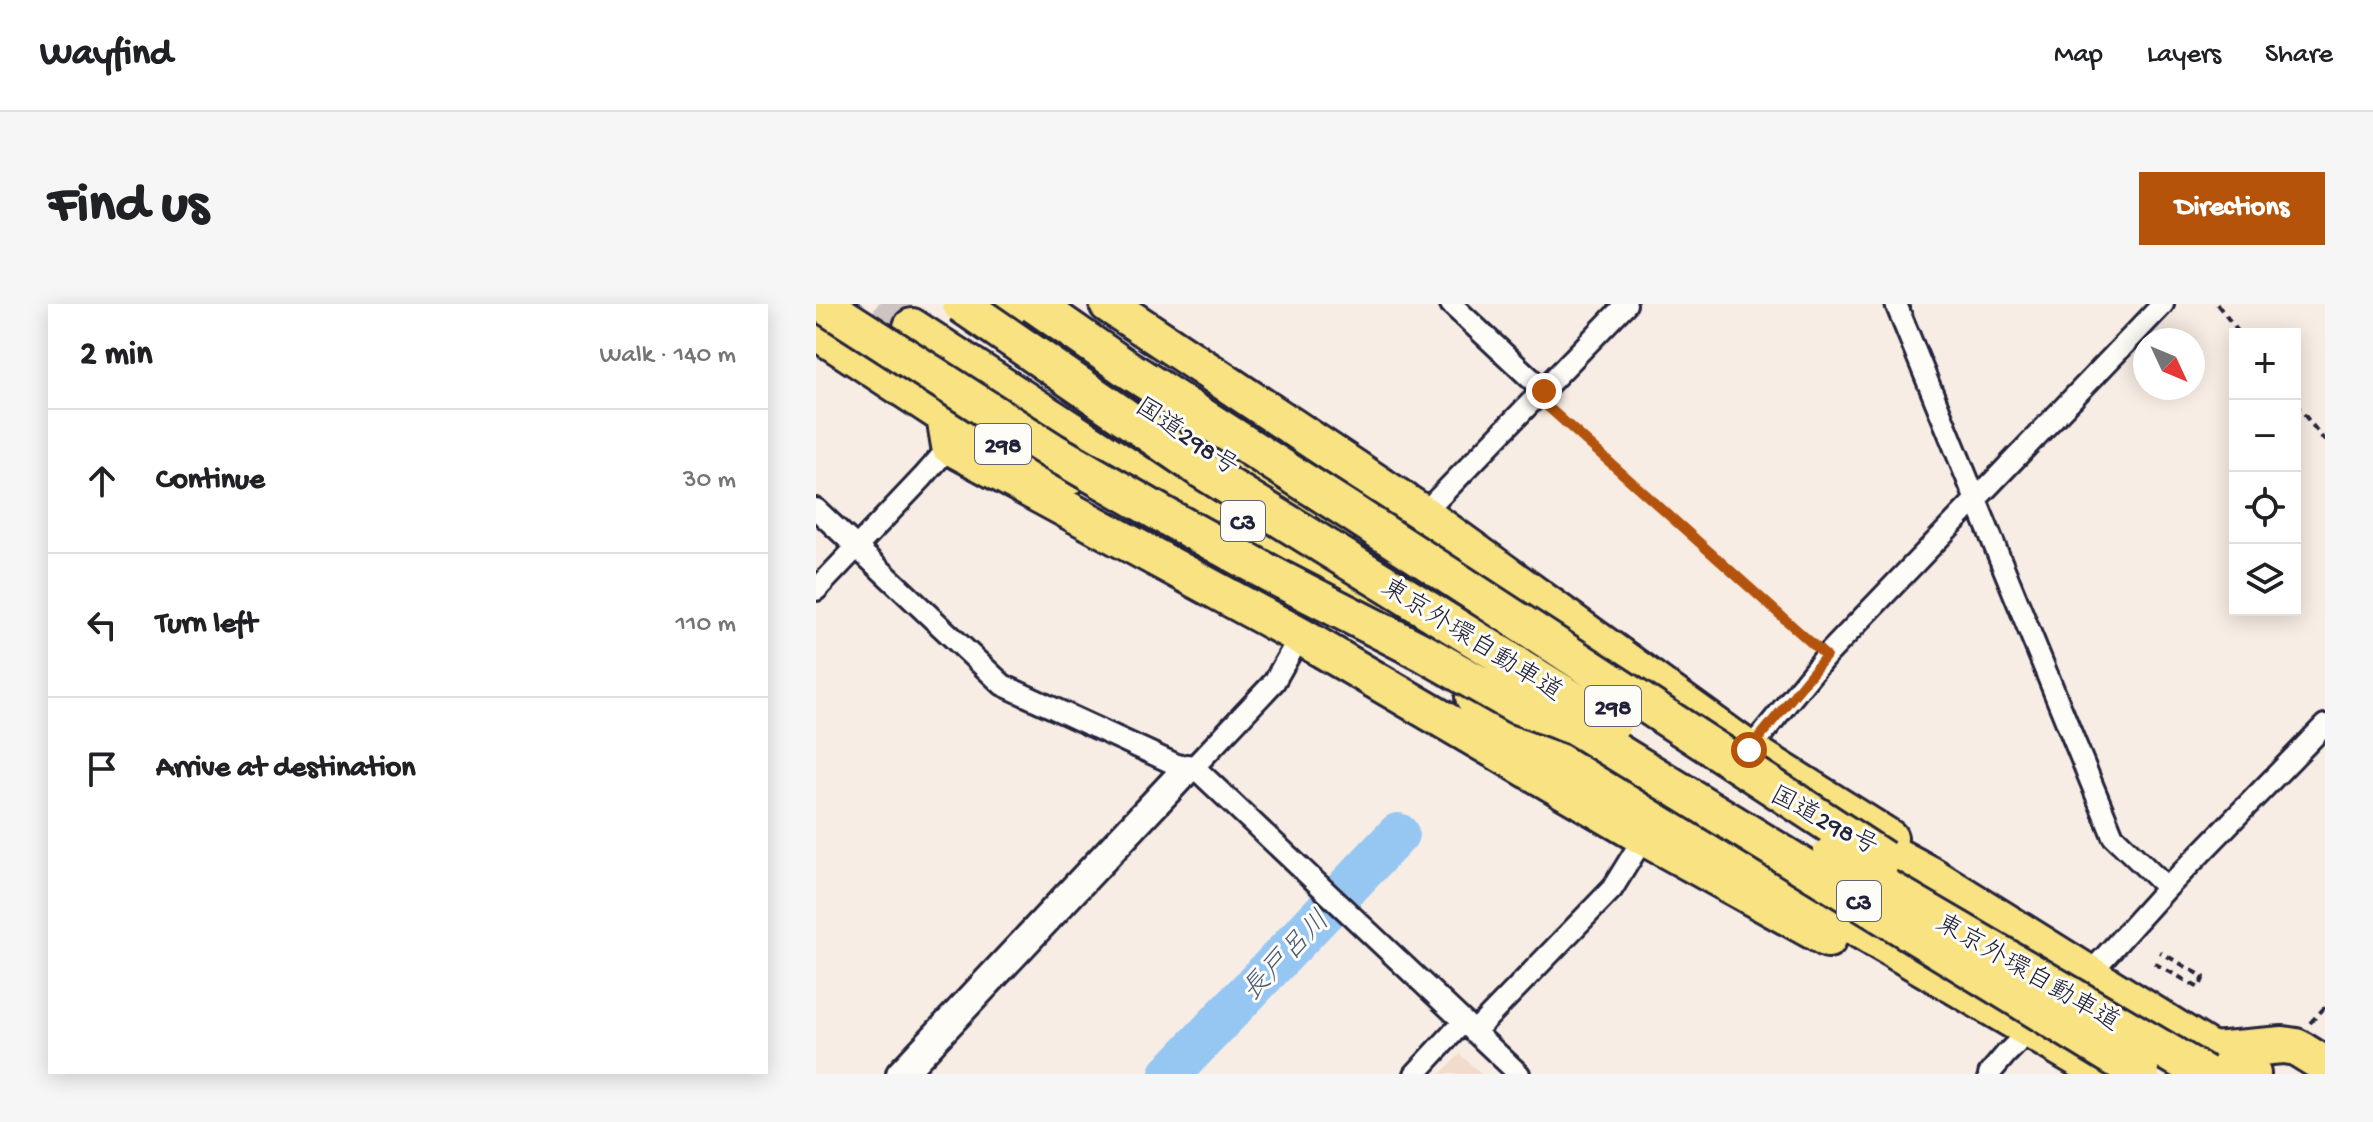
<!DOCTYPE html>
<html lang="en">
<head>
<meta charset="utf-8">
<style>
  :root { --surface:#fff; --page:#f6f6f6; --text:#202124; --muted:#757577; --line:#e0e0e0; --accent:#b45309 }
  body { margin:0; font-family:"Gochi Hand","Klee One",sans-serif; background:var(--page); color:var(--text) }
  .controls { position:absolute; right:24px; top:24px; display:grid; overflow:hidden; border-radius:0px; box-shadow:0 4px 20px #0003 }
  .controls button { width:72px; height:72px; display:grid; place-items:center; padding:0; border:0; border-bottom:2px solid var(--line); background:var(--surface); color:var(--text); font:40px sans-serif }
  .compass { position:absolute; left:1317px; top:24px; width:72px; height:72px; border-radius:50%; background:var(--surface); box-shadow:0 4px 20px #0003; rotate:134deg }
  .stop { position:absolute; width:24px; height:24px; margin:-18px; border:6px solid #b45309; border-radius:50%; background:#fff }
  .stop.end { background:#b45309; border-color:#fff; box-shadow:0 2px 8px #0008 }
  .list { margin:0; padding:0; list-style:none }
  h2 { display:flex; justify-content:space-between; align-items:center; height:104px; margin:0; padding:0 32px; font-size:34px }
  h2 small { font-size:26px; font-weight:400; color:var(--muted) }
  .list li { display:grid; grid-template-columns:52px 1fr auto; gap:24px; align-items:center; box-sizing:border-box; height:144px; padding:0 32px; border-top:2px solid var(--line) }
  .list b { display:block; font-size:30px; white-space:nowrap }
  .list em { font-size:26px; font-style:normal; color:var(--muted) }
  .icon { flex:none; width:44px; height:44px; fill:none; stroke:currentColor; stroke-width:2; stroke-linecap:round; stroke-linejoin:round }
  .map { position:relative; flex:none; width:1509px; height:770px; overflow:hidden; border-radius:0px }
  header { display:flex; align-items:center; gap:48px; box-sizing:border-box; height:112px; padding:0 40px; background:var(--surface); border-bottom:2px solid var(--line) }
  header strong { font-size:38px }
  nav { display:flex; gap:44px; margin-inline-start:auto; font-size:28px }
  .intro { display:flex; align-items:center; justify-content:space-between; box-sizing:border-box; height:192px; padding:0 48px }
  h1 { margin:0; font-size:56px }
  .button { padding:20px 36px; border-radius:0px; background:var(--accent); color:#fff; font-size:28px; font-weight:700 }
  main { display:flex; gap:48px; padding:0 48px }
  aside { flex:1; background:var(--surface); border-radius:0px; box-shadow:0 4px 20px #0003 }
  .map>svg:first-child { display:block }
  .built { fill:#f2dbcd }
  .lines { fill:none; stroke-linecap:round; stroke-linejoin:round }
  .river { stroke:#96c7f2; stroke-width:42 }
  .highway-tunnel { stroke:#cdc4c2; stroke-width:36; stroke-dasharray:36 18; stroke-linecap:butt }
  .street-casing { stroke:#22223b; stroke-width:26 }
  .secondary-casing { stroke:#22223b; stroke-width:34 }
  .highway-casing { stroke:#22223b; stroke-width:42 }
  .path { stroke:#22223b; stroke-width:4; stroke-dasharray:8 6; stroke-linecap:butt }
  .street { stroke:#fdfcf7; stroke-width:20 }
  .secondary { stroke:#fdfcf7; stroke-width:28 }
  .highway { stroke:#f8e281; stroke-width:36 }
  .highway-bridge-casing { stroke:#22223b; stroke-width:42; stroke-linecap:butt }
  .highway-bridge { stroke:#f8e281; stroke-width:36 }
  .route { stroke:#b45309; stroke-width:10 }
  .labels { text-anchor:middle; stroke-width:6; stroke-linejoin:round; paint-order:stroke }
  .shield { fill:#fdfcf7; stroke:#646373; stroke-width:2 }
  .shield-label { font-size:24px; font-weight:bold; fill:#22223b }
  .street-label { font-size:26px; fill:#22223b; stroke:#fdfcf7 }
  .water-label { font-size:28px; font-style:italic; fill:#4b5c7b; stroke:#fdfcf7 }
</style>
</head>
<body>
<header>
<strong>Wayfind</strong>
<nav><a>Map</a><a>Layers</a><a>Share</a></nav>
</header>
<div class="intro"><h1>Find us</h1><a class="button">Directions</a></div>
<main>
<aside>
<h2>2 min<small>Walk · 140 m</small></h2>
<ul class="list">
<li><svg class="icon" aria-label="ahead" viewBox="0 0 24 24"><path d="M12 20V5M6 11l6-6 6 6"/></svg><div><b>Continue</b></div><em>30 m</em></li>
<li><svg class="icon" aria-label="left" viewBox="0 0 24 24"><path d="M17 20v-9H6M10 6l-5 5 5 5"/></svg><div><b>Turn left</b></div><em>110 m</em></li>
<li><svg class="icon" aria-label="arrive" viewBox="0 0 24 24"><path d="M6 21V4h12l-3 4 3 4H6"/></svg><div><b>Arrive at destination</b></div></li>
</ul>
</aside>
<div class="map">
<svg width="1509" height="770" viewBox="0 0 1509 770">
  <rect width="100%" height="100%" fill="#f8ede4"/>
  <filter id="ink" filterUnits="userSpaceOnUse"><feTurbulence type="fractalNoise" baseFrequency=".0125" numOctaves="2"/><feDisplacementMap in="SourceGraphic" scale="16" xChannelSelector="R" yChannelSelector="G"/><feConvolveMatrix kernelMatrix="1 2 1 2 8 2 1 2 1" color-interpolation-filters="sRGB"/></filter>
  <g filter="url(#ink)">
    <!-- built -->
    <path class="built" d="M644,750L665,770H624Z"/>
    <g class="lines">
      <!-- river -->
      <path class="river" d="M354,770L582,530"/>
      <!-- highway-tunnel -->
      <path class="highway-tunnel" d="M62,0L96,23"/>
      <defs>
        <path id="street" d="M635,0L728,87
          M1080,0L1297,532L1351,584
          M0,205L187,381L374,467L458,378L484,332
          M607,210L810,0
          M0,286L107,173L134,142
          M933,446L1010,352L1347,0
          M378,463L703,770
          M1267,677L1351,584L1509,421
          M658,728L796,585L828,533
          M599,770L647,718
          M1173,770L1190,750L1220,720"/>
        <path id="secondary" d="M85,770L371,465"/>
        <path id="highway" d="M179,0L421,165L520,229
          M292,0L607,210L933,446L1073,534
          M96,23L430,240
          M0,27L129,112L254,172
          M129,112L134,142L484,332L828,533L1012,635
          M414,209L643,351
          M658,393L733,443L1289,770
          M1041,531L1113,570L1396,747L1436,770
          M1396,747L1467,741L1480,743L1509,761"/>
      </defs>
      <!-- street casing -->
      <use href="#street" class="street-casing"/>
      <!-- secondary casing -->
      <use href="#secondary" class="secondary-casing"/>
      <!-- highway casing -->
      <use href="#highway" class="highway-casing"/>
      <!-- path -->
      <path class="path" d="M1401,0L1424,30
        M1479,99L1509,137
        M735,105L996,339
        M1338,659L1383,684L1388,673L1344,648
        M1494,719L1509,703"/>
      <!-- street -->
      <use href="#street" class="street"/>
      <!-- secondary -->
      <use href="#secondary" class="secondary"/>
      <!-- highway -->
      <use href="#highway" class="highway"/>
      <defs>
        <path id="highway-bridge" d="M7,0L236,147L349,212L462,274L608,349L700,401L760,423L1325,770
          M145,0L386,166L796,420
          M218,0L307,62L535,208L1067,555
          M1015,551L1389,770"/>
      </defs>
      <!-- highway-bridge casing -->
      <use href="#highway-bridge" class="highway-bridge-casing"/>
      <!-- highway-bridge -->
      <use href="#highway-bridge" class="highway-bridge"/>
    </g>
  </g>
  <g class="lines" filter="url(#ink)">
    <!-- route -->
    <path class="route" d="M728,87L722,94L1010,352L933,446"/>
  </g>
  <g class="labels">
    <!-- shield labels -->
    <g class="shield">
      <rect x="159" y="120" width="56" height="40" rx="6"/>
      <rect x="405" y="197" width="44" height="40" rx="6"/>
      <rect x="769" y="382" width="56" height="40" rx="6"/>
      <rect x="1021" y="577" width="44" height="40" rx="6"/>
    </g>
    <g class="shield-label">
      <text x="187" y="148">298</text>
      <text x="427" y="225">C3</text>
      <text x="797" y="410">298</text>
      <text x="1043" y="605">C3</text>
    </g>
    <!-- street labels -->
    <g class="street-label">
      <text transform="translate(372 131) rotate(34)" y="9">国道298号</text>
      <text transform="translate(657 334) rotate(32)" y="9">東京外環自動車道</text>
      <text transform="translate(1009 515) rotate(28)" y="9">国道298号</text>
      <text transform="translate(1213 667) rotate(30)" y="9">東京外環自動車道</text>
    </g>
    <!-- water labels -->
    <g class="water-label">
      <text transform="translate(468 650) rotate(-46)" y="10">長戸呂川</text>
    </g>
  </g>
</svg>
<div class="controls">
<button>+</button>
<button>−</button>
<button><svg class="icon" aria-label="locate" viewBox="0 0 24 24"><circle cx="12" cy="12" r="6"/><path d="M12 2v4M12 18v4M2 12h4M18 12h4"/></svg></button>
<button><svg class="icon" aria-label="layers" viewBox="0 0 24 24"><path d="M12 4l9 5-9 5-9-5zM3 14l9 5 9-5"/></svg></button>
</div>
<svg class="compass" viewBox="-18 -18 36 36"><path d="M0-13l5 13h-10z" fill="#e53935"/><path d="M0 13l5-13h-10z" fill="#757577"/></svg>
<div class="stop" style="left:933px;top:446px"></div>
<div class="stop end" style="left:728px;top:87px"></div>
</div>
</main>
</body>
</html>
